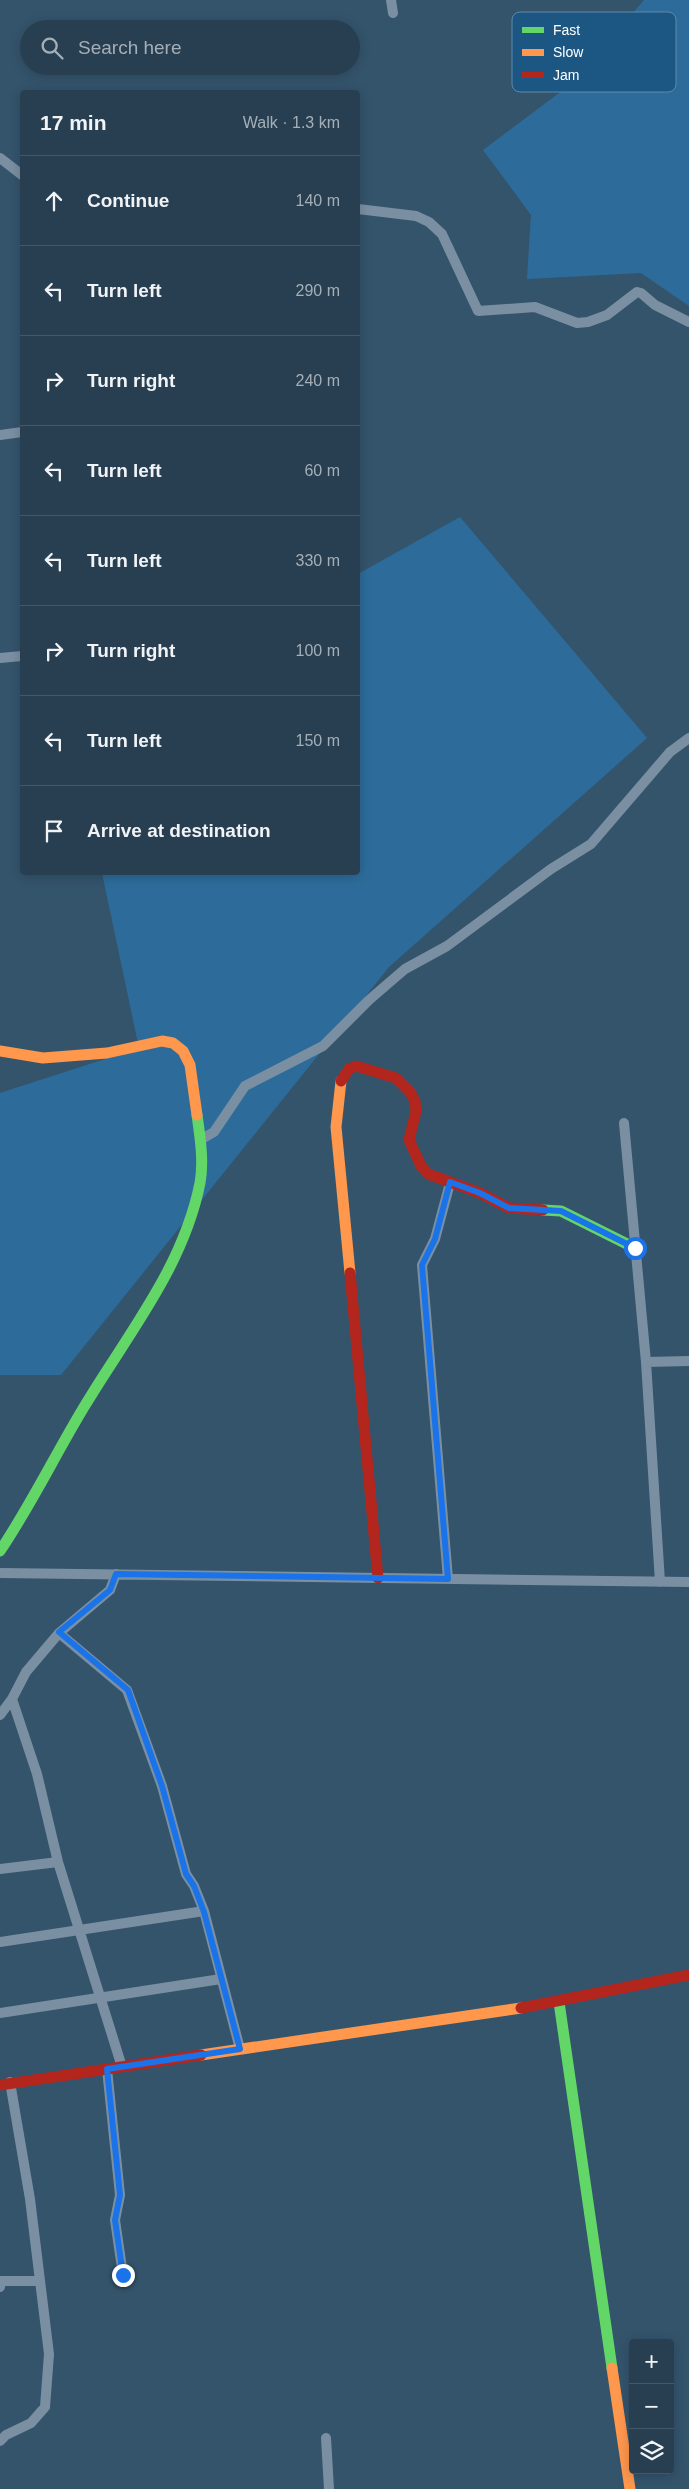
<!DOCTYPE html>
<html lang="en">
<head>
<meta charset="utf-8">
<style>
  :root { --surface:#273f51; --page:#2f4658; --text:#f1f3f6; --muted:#a4afb7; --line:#435868 }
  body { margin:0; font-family:Arial,sans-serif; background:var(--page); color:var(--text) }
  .controls { position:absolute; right:15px; bottom:15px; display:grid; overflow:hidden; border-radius:5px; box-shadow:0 2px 12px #0003 }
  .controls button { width:45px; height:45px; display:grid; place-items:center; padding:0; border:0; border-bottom:1px solid var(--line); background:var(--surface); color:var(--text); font:25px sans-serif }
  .stop { position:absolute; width:15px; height:15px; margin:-11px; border:4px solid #1a73e8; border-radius:50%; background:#fff }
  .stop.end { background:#1a73e8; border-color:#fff; box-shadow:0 1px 5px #0008 }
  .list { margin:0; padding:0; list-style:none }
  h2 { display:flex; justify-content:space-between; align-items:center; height:65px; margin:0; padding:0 20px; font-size:21px }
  h2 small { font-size:16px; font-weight:400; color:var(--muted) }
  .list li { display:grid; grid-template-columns:32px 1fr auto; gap:15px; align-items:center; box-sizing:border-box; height:90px; padding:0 20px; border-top:1px solid var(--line) }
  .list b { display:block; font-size:19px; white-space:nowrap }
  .list em { font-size:16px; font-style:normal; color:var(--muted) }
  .icon { flex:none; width:28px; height:28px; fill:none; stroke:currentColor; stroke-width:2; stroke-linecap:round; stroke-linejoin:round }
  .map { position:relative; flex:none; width:689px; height:2489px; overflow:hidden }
  .search { position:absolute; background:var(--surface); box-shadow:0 2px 12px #0003; left:20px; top:20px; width:340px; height:55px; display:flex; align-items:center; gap:12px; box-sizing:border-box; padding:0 18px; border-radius:28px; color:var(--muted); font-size:19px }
  .panel { position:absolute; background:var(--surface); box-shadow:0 2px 12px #0003; left:20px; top:90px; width:340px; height:785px; border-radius:5px }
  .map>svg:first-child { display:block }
  .green { fill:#2d6c9a }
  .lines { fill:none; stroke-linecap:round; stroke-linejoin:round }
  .street { stroke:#7a90a2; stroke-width:10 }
  .fast { stroke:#63d668; stroke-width:11 }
  .slow { stroke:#ff974d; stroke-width:11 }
  .jam { stroke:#b3261e; stroke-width:11 }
  .route { stroke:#1a73e8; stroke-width:6 }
  .key { fill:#1c5784; stroke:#6089a9; stroke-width:1 }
  .key-label { font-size:14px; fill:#fff }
</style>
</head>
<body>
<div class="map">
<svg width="689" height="2489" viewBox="0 0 689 2489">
  <rect width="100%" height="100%" fill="#34546c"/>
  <!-- green -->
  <path class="green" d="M644,0H689V306L641,273L527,279L531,215L483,150L575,81Z
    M460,517L647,738L389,967L61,1375H0V1093L139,1048L102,873L358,872V574Z"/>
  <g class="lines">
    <!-- street -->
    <path class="street" d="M391,0L393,13
      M0,158L22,175
      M358,209L416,216L429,222L442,234L478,311L535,307L577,323L588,322L607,315L637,292L641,293L655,305L689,322
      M0,435L22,432
      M0,658L22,656
      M624,1123L646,1362L660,1582
      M200,1140L214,1132L245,1086L323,1046L369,1000L405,969L447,946L551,869L591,844L670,752L689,738
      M646,1362L689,1361
      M0,1573L689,1582
      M448,1579L422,1265L435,1239L450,1183
      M59,1633L127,1690L162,1786L186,1874L194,1886L204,1911L240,2049
      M12,1699L37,1774L58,1862L122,2067
      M0,1715L12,1699L26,1672L59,1633L110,1590L116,1574
      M0,1869L58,1862
      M0,1942L204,1911
      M0,2013L221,1979
      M107,2069L120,2195L115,2220L123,2275
      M0,2287L1,2281H39
      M326,2438L329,2489
      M0,2441L6,2435L31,2423L45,2407L49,2354L30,2199L10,2082"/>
    <!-- fast -->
    <path class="fast" d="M543,1210L561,1211L635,1248
      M0,1551C31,1505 55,1455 84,1407C127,1335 183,1268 200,1183C204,1162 200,1136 197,1115
      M559,2002L612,2368"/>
    <!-- slow -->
    <path class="slow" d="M0,1051L43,1058L107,1053L162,1041L173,1043L183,1051L190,1065L197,1115
      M341,1081L336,1127L350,1273
      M201,2055L521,2008
      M612,2368L630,2489"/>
    <!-- jam -->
    <path class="jam" d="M341,1081L349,1069L356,1066L396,1078L410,1092L415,1101L416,1111L409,1140L421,1166L428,1174L480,1193L509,1208L543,1210
      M350,1273L378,1578
      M521,2008L689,1975
      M0,2085L201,2055"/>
  </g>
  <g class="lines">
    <!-- route -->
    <path class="route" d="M123,2275L115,2220L120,2195L107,2069L240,2049L204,1912L194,1886L186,1874L162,1786L128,1690L59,1632L110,1590L116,1574L448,1579L422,1265L435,1239L450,1182L480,1193L509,1208L561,1211L635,1248"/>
  </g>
  <!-- legend -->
  <rect x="512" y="12" width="164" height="80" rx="8" class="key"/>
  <rect x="522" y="27" width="22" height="6" fill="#63d668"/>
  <rect x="522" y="49" width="22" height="7" fill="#ff974d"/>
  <rect x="522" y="72" width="22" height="6" fill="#b3261e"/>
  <g class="key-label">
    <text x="553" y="35">Fast</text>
    <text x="553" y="57">Slow</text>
    <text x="553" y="80">Jam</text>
  </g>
</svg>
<div class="controls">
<button>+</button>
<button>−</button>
<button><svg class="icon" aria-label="layers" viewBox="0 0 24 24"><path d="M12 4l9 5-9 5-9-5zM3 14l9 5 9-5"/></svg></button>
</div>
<div class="stop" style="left:635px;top:1248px"></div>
<div class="stop end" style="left:123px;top:2275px"></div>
<div class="search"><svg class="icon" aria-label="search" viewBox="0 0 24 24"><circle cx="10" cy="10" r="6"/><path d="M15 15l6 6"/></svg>Search here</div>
<section class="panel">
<h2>17 min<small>Walk · 1.3 km</small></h2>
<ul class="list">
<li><svg class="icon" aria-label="ahead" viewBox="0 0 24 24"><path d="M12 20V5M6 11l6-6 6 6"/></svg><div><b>Continue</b></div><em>140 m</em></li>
<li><svg class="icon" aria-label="left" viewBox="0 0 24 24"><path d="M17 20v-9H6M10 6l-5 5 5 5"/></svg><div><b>Turn left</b></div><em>290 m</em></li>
<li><svg class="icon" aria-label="right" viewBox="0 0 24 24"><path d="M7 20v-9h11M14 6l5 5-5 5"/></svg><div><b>Turn right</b></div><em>240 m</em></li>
<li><svg class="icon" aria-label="left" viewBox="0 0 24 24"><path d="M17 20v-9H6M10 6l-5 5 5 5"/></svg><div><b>Turn left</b></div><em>60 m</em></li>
<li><svg class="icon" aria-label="left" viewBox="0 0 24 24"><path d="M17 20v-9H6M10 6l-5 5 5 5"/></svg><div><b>Turn left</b></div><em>330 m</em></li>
<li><svg class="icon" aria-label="right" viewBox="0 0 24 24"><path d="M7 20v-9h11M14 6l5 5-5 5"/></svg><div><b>Turn right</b></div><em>100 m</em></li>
<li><svg class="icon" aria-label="left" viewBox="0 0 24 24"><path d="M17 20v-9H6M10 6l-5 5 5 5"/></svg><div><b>Turn left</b></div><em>150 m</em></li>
<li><svg class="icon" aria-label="arrive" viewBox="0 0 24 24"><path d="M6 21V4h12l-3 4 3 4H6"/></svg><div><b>Arrive at destination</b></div></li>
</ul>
</section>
</div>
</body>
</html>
